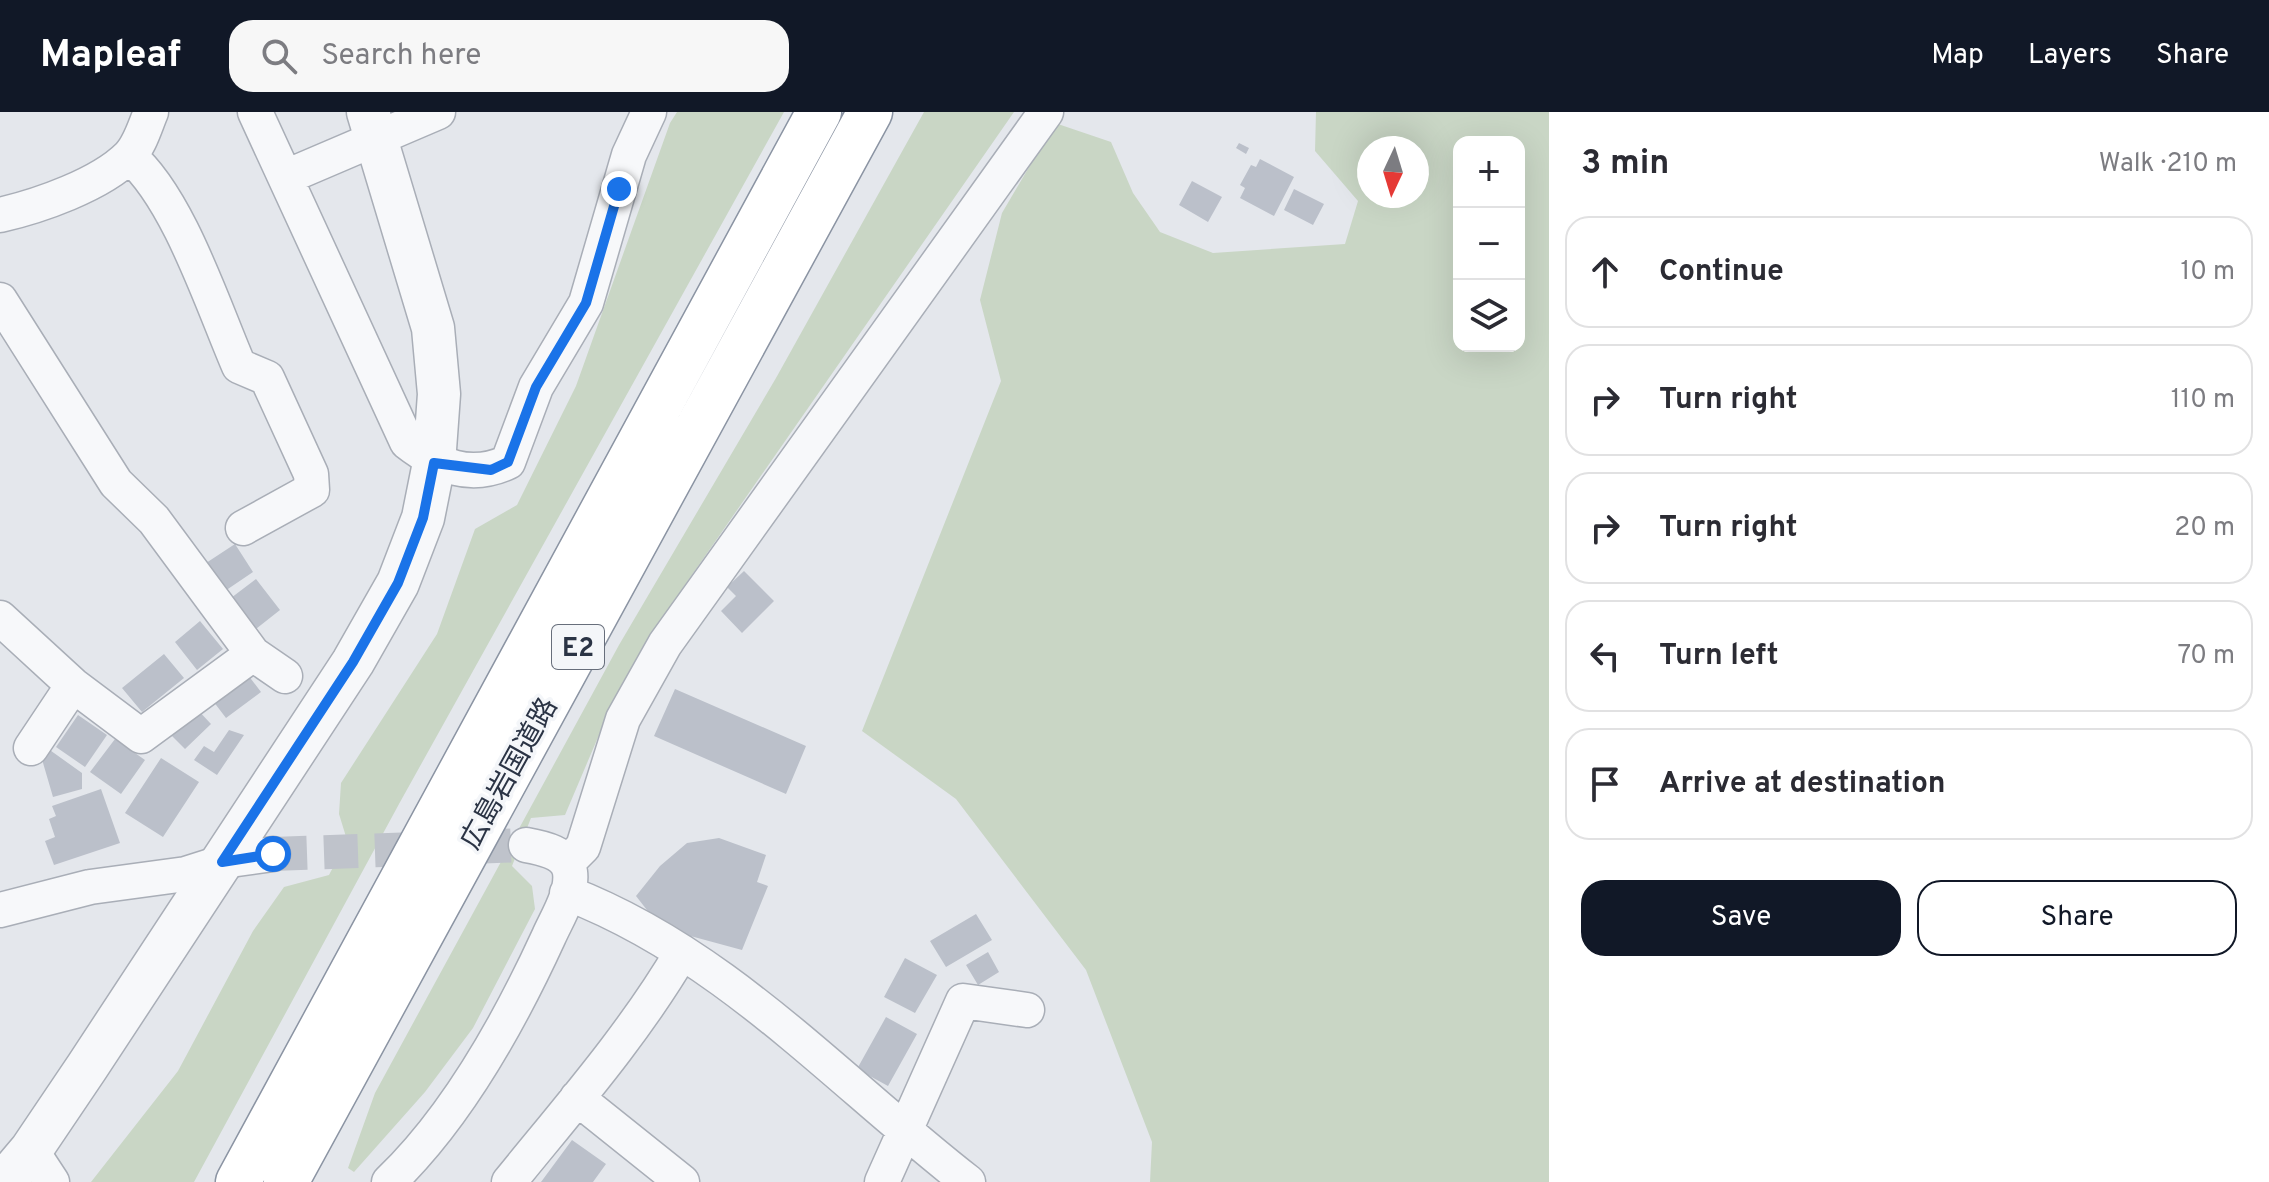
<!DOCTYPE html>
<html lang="en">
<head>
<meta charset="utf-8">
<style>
  :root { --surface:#fff; --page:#f7f7f7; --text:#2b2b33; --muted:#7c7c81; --line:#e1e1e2; --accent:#111827 }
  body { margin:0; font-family:Overpass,"Noto Sans JP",sans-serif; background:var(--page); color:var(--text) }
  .controls { position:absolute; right:24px; top:24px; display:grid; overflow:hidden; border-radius:16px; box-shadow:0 8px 32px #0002 }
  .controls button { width:72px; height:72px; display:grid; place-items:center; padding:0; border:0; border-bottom:2px solid var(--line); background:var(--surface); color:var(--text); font:40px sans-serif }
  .compass { position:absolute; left:1357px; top:24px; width:72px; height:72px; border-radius:50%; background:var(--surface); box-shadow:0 8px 32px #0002; rotate:184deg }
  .stop { position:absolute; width:24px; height:24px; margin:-18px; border:6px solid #1a73e8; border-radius:50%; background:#fff }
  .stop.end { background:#1a73e8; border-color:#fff; box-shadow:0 2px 8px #0008 }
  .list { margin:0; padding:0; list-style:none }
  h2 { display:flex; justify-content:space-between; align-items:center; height:104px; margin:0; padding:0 32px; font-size:34px }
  h2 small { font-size:26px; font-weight:400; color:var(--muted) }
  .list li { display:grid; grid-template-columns:52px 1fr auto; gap:24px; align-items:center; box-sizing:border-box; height:112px; margin:0 16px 16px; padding:0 16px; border:2px solid var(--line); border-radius:24px }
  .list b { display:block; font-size:30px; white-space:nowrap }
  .list em { font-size:26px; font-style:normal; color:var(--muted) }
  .actions { display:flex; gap:16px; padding:24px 32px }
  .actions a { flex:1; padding:18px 0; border:2px solid var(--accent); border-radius:24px; text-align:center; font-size:28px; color:var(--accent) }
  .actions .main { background:var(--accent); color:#fff }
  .icon { flex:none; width:44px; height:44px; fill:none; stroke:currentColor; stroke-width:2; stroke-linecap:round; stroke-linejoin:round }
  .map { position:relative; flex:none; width:1549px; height:1070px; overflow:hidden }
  header { display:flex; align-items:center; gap:48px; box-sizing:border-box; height:112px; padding:0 40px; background:var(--accent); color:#fff }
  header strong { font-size:38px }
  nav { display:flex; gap:44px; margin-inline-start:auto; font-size:28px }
  .search { width:560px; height:72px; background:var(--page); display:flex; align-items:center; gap:20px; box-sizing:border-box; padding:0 28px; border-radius:24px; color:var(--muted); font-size:30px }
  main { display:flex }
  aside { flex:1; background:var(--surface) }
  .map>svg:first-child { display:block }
  .green { fill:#c9d6c5; fill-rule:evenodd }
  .building { fill:#bbc0ca }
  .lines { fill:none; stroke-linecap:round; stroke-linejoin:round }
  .minor-tunnel { stroke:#bfc3cb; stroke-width:34; stroke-dasharray:34 17; stroke-linecap:butt }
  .minor-casing { stroke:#a9aeb7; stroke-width:37 }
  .tertiary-casing { stroke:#a9aeb7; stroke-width:45 }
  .motorway-casing { stroke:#8b94a3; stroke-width:47 }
  .minor { stroke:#f7f8fa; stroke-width:34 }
  .tertiary { stroke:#f7f8fa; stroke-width:42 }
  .motorway { stroke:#fff; stroke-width:44 }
  .route { stroke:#1a73e8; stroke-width:10 }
  .labels { text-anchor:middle; stroke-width:7; stroke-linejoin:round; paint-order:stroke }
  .shield { fill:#f4f6f9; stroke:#676e7b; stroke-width:2 }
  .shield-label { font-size:26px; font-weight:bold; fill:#2b3445 }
  .street-label { font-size:28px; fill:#2b3445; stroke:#f4f6f9 }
</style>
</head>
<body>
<header>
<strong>Mapleaf</strong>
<div class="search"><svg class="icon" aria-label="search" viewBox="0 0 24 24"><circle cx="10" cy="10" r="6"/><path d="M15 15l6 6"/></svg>Search here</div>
<nav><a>Map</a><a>Layers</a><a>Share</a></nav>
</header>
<main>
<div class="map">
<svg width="1549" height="1070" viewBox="0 0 1549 1070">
  <rect width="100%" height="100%" fill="#e4e7ec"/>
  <!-- green -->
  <path class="green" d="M677,0H784L399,692L194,1070H91L178,959L253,819L284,775L329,763L347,728L339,702L341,671L437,522L475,417L517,393L576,274L670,11Z
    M924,0H1014L655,516L610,597L565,703L531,706L512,754L532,774L535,797L473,916L425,980L354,1060L348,1056L375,981L619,533L776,266Z
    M1316,0H1549V1070H1150L1152,1030L1086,858L956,687L862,619L1001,269L980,188L1002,101L1055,11L1111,30L1133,81L1160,120L1213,141L1345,132L1358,89L1315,39ZM1459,30H1519V234H1459ZM1369,36H1417V84H1369Z"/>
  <!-- building -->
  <path class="building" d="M1239,31L1249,36L1246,42L1236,36Z
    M1260,47L1294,65L1274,104L1240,86L1245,76L1240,73L1251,53L1256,55Z
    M1192,69L1222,85L1208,110L1179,93Z
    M1294,77L1324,92L1313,113L1284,98Z
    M235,432L253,460L222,481L203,453Z
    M744,459L774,489L742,521L721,499L736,484L727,475Z
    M256,467L280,498L252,520L227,489Z
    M200,509L223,537L197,558L175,530Z
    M164,542L184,566L142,600L122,576Z
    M245,559L261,580L226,606L210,585Z
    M675,577L806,634L786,682L654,624Z
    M196,596L211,612L185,637L169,621Z
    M78,603L107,623L85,655L56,635Z
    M229,618L244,623L217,663L194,648L204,634L214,640Z
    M115,627L145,648L121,682L90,660Z
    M47,636L82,661V677L53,685L41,644Z
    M161,646L199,670L163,725L125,701Z
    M101,677L120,731L54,753L45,729L55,725L49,707L56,704L52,694Z
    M719,726L766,743L757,770L768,774L742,838L661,816L636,784L660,754L687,731Z
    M976,802L992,828L946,855L930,829Z
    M988,840L999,860L978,873L966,853Z
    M905,846L937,863L915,901L884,885Z
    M886,905L917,922L888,974L857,957Z
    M572,1028L606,1052L593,1070H541Z"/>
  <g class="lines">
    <!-- minor-tunnel -->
    <path class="minor-tunnel" d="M273,742L526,733"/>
    <defs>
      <path id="minor" d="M255,0L407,330C438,354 470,368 508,350L536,275L586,191L629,43L649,0
        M129,44C178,85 213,194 239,254L267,266L311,362L312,378L243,416
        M286,65L438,0
        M0,103C39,94 100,73 129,44C140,33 145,14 151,0
        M0,188L116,371L154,408L253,542L285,564
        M0,506L73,573L141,624L253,542
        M31,636L73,573
        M567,751L583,735L623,607L665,532L1046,0
        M567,781C724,841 838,969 968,1070
        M0,798L90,775L186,762L230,748L273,742
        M577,986L682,1070
        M31,1038L52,1070
        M389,1070C456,1006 511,907 549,824C557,806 573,781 570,760C567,741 543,736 526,733
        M509,1070C569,996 634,922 682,840
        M882,1070L963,889L1027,898"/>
      <path id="tertiary" d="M4,1070L31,1038L87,955L353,550L398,471L423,406L434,351L439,282L433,216L368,0"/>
      <path id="motorway" d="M238,1070L819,0
        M286,1070L870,0"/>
    </defs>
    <!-- minor casing -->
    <use href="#minor" class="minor-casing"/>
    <!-- tertiary casing -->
    <use href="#tertiary" class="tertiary-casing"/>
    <!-- motorway casing -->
    <use href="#motorway" class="motorway-casing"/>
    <!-- minor -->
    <use href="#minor" class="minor"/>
    <!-- tertiary -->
    <use href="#tertiary" class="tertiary"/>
    <!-- motorway -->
    <use href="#motorway" class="motorway"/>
  </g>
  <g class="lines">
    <!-- route -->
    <path class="route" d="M273,742L222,750L353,550L398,471L423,406L434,351L491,358L508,350L536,275L586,191L619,77"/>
  </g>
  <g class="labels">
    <!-- shield labels -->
    <rect class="shield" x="552" y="513" width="52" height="44" rx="6"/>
    <g class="shield-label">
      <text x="578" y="544">E2</text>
    </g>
    <!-- street labels -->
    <g class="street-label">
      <text transform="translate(508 661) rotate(-61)" y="10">広島岩国道路</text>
    </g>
  </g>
</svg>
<div class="controls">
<button>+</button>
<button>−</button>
<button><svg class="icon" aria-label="layers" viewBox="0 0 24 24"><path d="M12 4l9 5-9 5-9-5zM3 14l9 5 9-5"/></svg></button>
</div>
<svg class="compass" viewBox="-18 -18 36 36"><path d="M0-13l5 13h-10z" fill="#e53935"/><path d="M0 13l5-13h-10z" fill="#7c7c81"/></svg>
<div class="stop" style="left:273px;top:742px"></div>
<div class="stop end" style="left:619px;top:77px"></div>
</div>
<aside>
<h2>3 min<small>Walk · 210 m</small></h2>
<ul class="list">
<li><svg class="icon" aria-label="ahead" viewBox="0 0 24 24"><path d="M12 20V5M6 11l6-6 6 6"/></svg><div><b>Continue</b></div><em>10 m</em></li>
<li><svg class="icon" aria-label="right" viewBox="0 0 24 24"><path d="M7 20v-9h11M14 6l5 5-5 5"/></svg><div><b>Turn right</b></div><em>110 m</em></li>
<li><svg class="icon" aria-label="right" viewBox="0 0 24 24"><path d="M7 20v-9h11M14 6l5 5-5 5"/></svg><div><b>Turn right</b></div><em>20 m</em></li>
<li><svg class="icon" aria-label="left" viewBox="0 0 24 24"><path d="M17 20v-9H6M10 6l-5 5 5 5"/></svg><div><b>Turn left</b></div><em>70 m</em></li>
<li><svg class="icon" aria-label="arrive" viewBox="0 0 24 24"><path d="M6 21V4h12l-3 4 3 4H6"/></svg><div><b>Arrive at destination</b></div></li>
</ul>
<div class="actions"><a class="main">Save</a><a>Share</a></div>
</aside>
</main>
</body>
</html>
